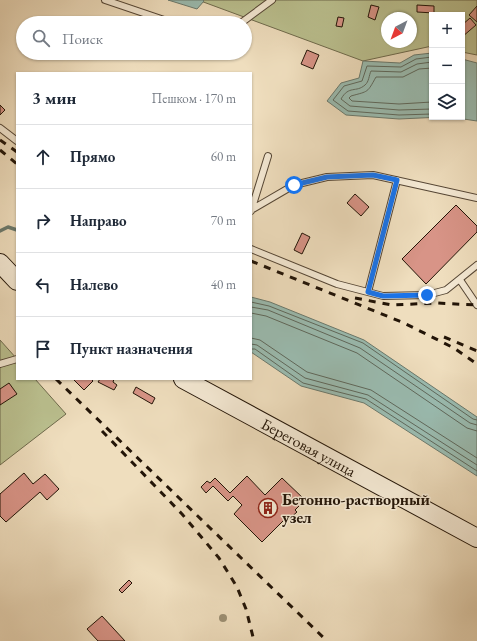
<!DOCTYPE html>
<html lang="ru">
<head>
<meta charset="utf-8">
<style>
  :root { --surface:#fff; --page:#f2f2f3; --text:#1f2937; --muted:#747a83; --line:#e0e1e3 }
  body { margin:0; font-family:"EB Garamond",serif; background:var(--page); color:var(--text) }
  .controls { position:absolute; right:12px; top:12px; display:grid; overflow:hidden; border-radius:0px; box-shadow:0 1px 3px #0004 }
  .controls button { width:36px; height:36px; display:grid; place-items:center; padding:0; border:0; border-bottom:1px solid var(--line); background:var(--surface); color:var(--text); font:20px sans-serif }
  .compass { position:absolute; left:381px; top:12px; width:36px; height:36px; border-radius:50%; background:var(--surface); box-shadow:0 1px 3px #0004; rotate:221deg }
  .stop { position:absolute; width:12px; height:12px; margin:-9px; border:3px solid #1a73e8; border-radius:50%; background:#fff }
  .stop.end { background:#1a73e8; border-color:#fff; box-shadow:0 1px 4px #0008 }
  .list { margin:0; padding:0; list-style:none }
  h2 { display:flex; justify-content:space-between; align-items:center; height:52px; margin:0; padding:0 16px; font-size:17px }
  h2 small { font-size:13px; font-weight:400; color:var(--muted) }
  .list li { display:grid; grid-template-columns:26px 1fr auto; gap:12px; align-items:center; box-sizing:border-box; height:64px; padding:0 16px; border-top:1px solid var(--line) }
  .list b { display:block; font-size:15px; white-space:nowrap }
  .list em { font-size:13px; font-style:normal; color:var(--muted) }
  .icon { flex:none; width:22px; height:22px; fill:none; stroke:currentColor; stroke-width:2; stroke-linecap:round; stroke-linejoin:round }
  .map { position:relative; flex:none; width:477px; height:641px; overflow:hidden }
  .search { position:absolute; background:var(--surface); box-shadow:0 1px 3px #0004; left:16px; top:16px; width:236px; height:44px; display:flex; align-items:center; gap:10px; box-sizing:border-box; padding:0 14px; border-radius:22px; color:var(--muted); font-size:15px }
  .panel { position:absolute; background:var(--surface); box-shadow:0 1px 3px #0004; left:16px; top:72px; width:236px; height:308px; border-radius:0px }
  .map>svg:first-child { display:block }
  .green { fill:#bbc190; stroke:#6e6a4c; fill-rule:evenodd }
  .water { fill:#9abcb1; stroke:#6a796d }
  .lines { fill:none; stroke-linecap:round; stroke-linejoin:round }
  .shore { stroke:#5e685c; stroke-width:1 }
  .stream { stroke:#6a796d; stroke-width:3.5 }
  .building { fill:#d89487; stroke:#221407 }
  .lane-casing { stroke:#554635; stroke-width:8 }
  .secondary-casing { stroke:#221407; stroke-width:20 }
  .lane { stroke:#f5ead5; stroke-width:6 }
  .secondary { stroke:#f5ead5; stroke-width:18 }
  .rail { stroke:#221407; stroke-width:3; stroke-dasharray:7 7; stroke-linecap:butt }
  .tree { fill:#9c9074 }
  .route { stroke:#1a73e8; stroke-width:5 }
  .labels { text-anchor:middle; stroke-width:3; stroke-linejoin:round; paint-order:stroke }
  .street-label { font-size:16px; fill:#221407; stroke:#f5ead5 }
  .poi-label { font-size:16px; font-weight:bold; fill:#221407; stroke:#f5ead5; text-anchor:start }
</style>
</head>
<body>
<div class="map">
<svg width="477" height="641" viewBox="0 0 477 641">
  <rect width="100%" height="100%" fill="#efdebe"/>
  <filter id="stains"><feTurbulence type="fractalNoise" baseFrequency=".005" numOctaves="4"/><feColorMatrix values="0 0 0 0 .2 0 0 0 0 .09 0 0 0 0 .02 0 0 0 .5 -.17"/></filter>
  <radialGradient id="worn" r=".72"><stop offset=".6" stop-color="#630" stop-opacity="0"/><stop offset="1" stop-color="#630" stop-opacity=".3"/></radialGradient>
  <!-- green -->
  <path class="green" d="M198,0H477V55L462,52V15H432V46L363,61ZM387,18H411V42H387Z
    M0,340L17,359V379H35L66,414L0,465Z"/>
  <!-- water -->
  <path class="water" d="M168,0H203L204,1L197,9Z
    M432,53V117H442L399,119L346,115L327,101L341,83L359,78L363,61L400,63L414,55Z
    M462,59L477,63V121L450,117H462Z
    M251,297L270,302L364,340L477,417V476L364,403L301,386L251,352Z"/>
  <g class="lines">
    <!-- shore -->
    <path class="shore" d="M432,57L416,59L401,67L367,66L362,81L344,86L333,100L348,111L399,115L432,114
      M432,62L417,64L401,72L371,71C369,75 369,82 365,85C356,93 349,85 341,99L350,106L399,110L432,109
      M432,68L419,69L403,77H376C367,93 369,91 351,96L349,98L352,101L399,104L432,102
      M251,302L269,306L363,343L473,419L477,420
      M251,307L268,310L360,348L470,423L477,425
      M251,313L266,316L357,353L467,428L477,431
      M251,338L260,340L307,372L371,390L477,458
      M251,344L257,345L305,378L368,395L477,465
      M251,349H255L303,383L366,399L477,471"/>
    <!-- stream -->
    <path class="stream" d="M0,231L8,227L17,230"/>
  </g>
  <!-- building -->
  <path class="building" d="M371,5L379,7L375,20L368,17Z
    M417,5L434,6V13L417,12Z
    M477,6V22L469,15Z
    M392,14L403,16V18H392Z
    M338,17L344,18L342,27L336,26Z
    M470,18L476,25L462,37V25Z
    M307,50L319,55L313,69L301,64Z
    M0,105L5,110L0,115Z
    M355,194L369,207L361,216L347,203Z
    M456,205L477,226V232L426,284L402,259Z
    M302,233L310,237L302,254L294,250Z
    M73,379H91L93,381L84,390Z
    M100,379H114L113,382L117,385L114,390L98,382Z
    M9,383L17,394L0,405V389Z
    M136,387L155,398L152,404L133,393Z
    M24,473L33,484L45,474L59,489L47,500L40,492L6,522L0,516V494Z
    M247,476L265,495L282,478L305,500L295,510L297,512L289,519L287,517L262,542L234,514L242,505L233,496L228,501L213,486L206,493L201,487L207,481L210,483L215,478L230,493Z
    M129,580L132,583L122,593L119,590Z
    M102,616L125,641H98L87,629Z"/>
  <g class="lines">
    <defs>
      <path id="lane" d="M105,0L173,23
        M241,23L272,0
        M0,128L17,141
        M251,210L294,185L327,177L373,175L477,198
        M251,211L268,156
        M251,249L337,284L383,296L427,295L446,290L477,265
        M460,280L477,305
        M368,292L397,180
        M0,364L17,359"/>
      <g id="secondary">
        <path d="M0,263L17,281"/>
        <path id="s1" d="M183,379L477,538"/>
      </g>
    </defs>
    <!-- lane casing -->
    <use href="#lane" class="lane-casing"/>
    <!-- secondary casing -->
    <use href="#secondary" class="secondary-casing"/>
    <!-- lane -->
    <use href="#lane" class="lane"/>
    <!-- secondary -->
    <use href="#secondary" class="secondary"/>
    <!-- rail -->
    <path class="rail" d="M0,140L17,152
      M0,150L17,164
      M251,261L404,323L454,348L477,364
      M355,298L392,305L436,303L477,305
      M444,337L477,351
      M56,379L327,641
      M102,431L182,514L219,558L237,587L246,609L254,641"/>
  </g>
  <!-- trees -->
  <circle class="tree" cx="223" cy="618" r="4"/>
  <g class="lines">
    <!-- route -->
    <path class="route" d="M294,185L327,177L373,175L397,180L368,292L383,296L427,295"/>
  </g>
  <!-- icons -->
  <defs>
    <symbol id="building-ring" viewBox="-11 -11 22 22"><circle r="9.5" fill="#f5ead5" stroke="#8f2418" stroke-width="1.5"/><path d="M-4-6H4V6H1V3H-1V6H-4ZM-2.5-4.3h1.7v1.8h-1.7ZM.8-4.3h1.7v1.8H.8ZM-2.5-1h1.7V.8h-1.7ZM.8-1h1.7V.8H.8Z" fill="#8f2418"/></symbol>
  </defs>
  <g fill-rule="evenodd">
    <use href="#building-ring" x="257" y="497" width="22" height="22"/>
  </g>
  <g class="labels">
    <!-- street labels -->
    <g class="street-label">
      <text dy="6" stroke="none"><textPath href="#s1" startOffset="143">Береговая улица</textPath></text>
    </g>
    <!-- poi labels -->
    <g class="poi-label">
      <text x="282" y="505">Бетонно-растворный<tspan x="282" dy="18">узел</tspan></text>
    </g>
  </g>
  <rect width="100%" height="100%" filter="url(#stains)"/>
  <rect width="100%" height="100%" fill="url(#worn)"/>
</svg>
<div class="controls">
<button>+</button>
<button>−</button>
<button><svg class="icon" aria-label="layers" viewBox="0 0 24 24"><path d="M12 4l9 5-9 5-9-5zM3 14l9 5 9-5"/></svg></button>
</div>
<svg class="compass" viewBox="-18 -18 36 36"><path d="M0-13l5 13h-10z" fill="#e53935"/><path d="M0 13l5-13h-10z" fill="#747a83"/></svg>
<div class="stop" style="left:294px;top:185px"></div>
<div class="stop end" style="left:427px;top:295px"></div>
<div class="search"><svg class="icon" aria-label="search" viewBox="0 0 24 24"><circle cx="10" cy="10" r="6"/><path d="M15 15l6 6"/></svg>Поиск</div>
<section class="panel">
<h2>3 мин<small>Пешком · 170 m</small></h2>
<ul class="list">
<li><svg class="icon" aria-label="ahead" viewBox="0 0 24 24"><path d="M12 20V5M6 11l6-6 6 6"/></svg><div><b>Прямо</b></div><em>60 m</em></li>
<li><svg class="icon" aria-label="right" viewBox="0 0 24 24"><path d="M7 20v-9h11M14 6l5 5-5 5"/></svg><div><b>Направо</b></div><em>70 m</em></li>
<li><svg class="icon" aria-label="left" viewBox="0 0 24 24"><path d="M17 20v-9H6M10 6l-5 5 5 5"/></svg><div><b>Налево</b></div><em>40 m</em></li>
<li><svg class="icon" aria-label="arrive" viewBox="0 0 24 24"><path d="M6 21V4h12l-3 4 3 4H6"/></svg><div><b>Пункт назначения</b></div></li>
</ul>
</section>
</div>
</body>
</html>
